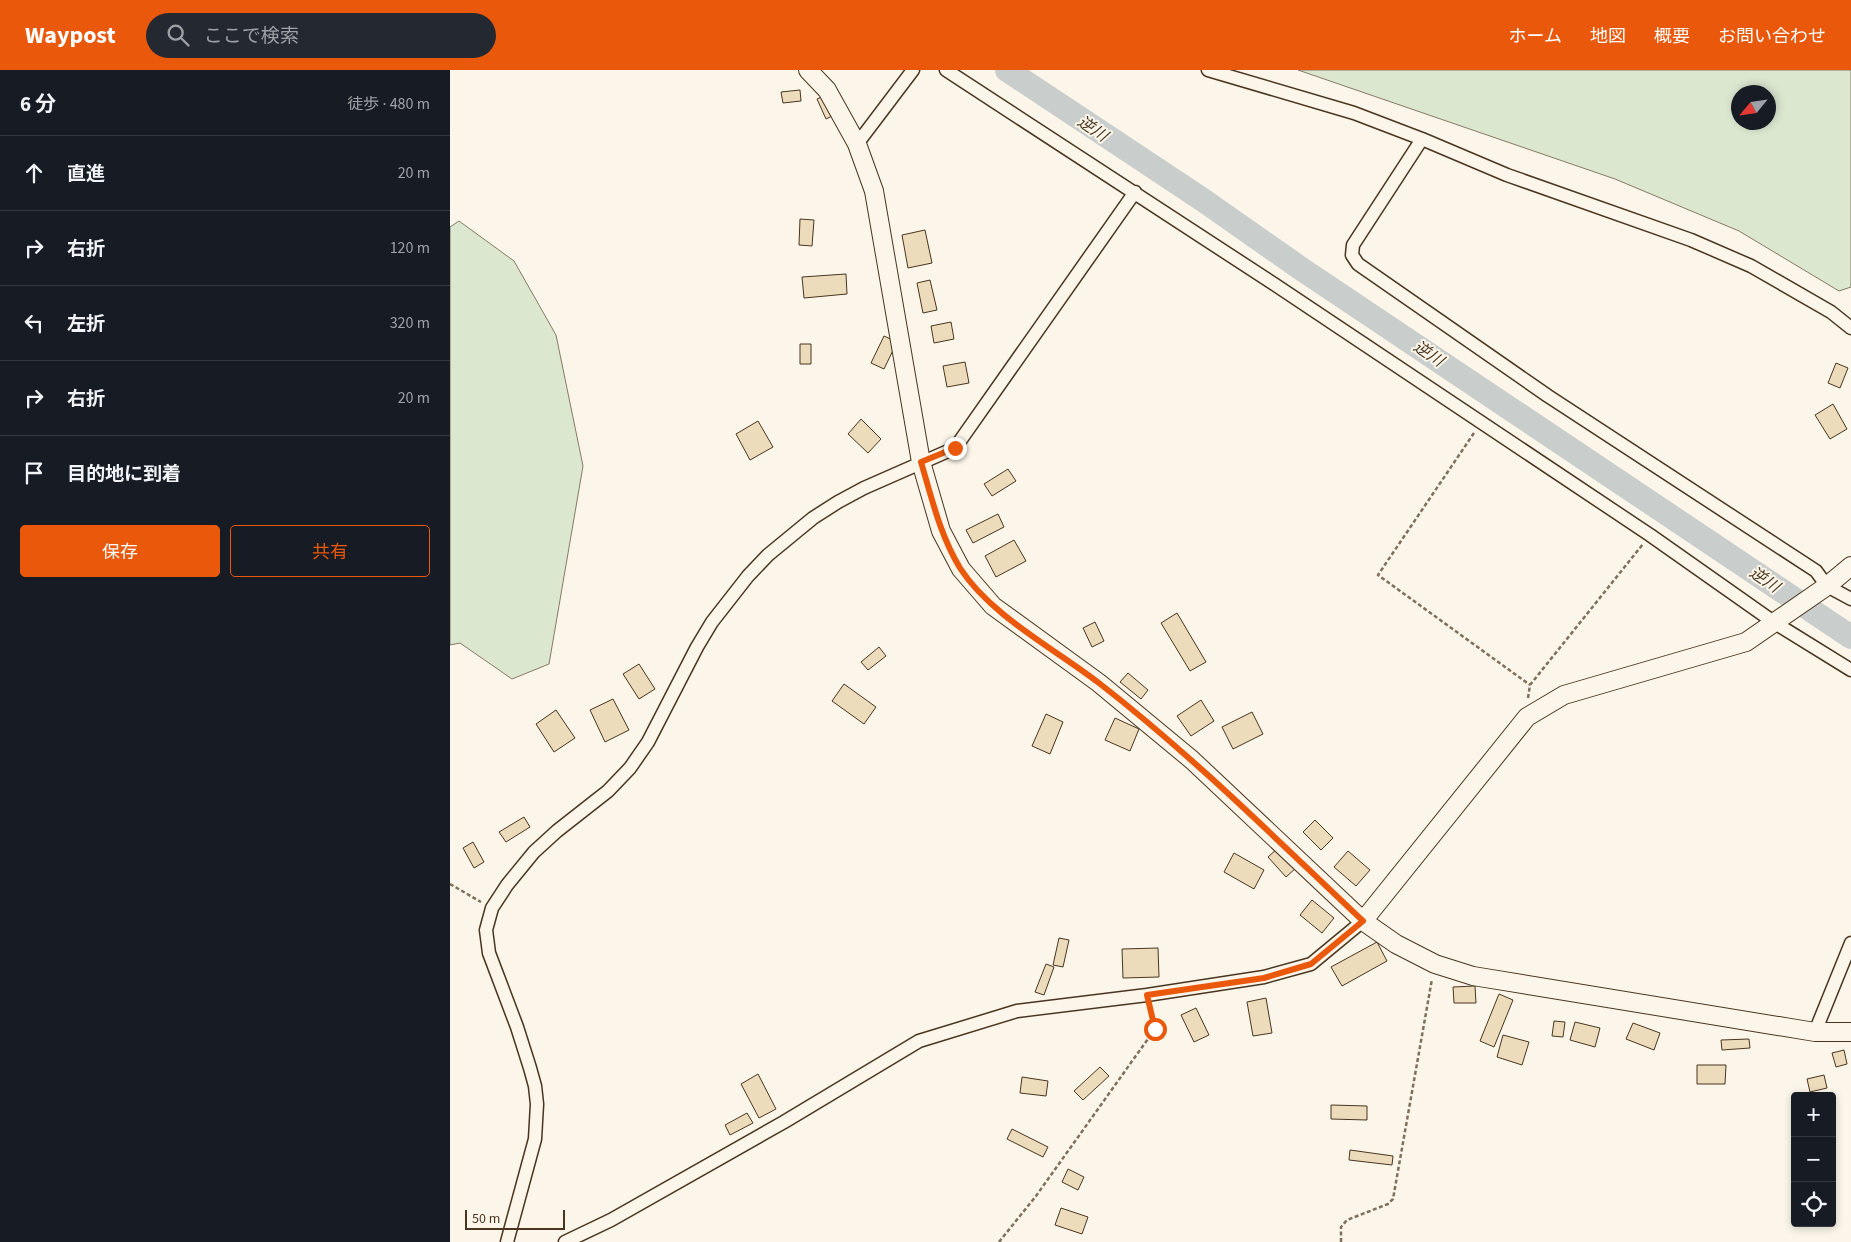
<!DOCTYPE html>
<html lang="ja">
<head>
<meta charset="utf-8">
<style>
  :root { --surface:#171b24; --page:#242831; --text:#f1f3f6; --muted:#9ea1a6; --line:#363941; --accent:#ea580c }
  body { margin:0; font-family:"Source Sans 3","Noto Sans JP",sans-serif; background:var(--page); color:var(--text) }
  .controls { position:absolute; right:15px; bottom:15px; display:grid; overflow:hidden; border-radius:5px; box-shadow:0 2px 8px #0003 }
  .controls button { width:45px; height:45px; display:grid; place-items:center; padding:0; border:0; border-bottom:1px solid var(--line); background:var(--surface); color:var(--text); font:25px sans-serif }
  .compass { position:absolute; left:1281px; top:15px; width:45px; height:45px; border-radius:50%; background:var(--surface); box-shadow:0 2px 8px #0003; rotate:241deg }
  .scale { position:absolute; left:15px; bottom:12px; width:100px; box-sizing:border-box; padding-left:5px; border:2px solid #4a3520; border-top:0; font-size:14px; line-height:18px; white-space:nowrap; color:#4a3520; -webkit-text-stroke:4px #fbf6e9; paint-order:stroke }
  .stop { position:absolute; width:15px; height:15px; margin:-11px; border:4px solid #ea580c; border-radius:50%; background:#fff }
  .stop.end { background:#ea580c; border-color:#fff; box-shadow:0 1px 5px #0008 }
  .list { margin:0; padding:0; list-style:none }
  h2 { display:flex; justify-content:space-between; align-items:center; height:65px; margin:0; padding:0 20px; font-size:21px }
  h2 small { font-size:16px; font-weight:400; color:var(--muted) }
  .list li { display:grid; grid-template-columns:32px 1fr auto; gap:15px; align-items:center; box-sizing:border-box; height:75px; padding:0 20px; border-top:1px solid var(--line) }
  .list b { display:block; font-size:19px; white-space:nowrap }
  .list em { font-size:16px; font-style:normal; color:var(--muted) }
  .actions { display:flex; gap:10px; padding:15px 20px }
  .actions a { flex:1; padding:11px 0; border:1px solid var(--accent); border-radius:5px; text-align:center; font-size:18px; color:var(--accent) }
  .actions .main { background:var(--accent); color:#fff }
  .icon { flex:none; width:28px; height:28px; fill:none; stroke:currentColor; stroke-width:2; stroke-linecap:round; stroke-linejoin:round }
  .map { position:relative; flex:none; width:1401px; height:1172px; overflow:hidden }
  header { display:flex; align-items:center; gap:30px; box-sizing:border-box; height:70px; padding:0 25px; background:var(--accent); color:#fff }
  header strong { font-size:24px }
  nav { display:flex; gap:28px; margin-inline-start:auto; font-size:18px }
  .search { width:350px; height:45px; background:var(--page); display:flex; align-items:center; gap:12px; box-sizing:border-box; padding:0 18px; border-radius:28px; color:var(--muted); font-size:19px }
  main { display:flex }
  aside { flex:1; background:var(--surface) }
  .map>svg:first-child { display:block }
  .green { fill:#dce7d0; stroke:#887966; fill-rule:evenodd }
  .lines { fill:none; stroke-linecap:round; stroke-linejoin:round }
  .river { stroke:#c9cecd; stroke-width:24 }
  .building { fill:#ecdcbc; stroke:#4a3520 }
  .street-casing { stroke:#4a3520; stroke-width:15 }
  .secondary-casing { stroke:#4a3520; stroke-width:20 }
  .path { stroke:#7f6f5c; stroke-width:2.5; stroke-dasharray:4 2.5; stroke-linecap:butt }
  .street { stroke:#fbf6e9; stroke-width:12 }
  .secondary { stroke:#fbf6e9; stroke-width:18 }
  .route { stroke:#ea580c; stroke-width:6 }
  .labels { text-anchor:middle; stroke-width:4; stroke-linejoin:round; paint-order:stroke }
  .water-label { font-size:16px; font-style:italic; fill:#4a3520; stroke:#fbf6e9 }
</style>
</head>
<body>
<header>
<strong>Waypost</strong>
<div class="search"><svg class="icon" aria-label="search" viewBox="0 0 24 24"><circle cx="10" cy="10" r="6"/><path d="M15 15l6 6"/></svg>ここで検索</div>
<nav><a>ホーム</a><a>地図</a><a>概要</a><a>お問い合わせ</a></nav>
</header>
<main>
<aside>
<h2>6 分<small>徒歩 · 480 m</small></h2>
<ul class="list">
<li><svg class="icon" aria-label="ahead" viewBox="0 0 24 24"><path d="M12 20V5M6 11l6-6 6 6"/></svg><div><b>直進</b></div><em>20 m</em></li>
<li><svg class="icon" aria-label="right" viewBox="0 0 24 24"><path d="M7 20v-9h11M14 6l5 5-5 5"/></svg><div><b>右折</b></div><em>120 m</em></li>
<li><svg class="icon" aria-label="left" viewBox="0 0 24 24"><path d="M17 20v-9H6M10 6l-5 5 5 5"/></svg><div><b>左折</b></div><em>320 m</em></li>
<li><svg class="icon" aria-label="right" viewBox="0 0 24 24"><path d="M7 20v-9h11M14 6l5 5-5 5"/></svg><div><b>右折</b></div><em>20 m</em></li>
<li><svg class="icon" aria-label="arrive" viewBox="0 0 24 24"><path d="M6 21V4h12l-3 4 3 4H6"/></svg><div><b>目的地に到着</b></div></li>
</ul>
<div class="actions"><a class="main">保存</a><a>共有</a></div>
</aside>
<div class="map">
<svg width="1401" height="1172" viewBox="0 0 1401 1172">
  <rect width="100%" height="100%" fill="#fbf6e9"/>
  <!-- green -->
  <path class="green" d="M848,0H1401V217L1389,221L1289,161L1165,109ZM1288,22H1318V52H1288Z
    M9,151L64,191L106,265L133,396L99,594L62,609L10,573L0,575V157Z"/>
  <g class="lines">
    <!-- river -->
    <path class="river" d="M557,0L753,130L850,198L1401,567"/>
  </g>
  <!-- building -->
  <path class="building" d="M350,20L351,31L333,33L331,22Z
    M380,23L390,42L376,49L367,29Z
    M350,149L364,150L362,176L349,175Z
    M475,160L482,193L458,198L452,165Z
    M396,204L397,224L354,228L352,207Z
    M480,210L487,240L473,243L467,213Z
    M501,252L504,269L484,273L481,256Z
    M434,266L447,272L434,299L421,293Z
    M350,274H361V294H350Z
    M515,292L519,313L497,317L493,296Z
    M1386,293L1398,298L1390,318L1378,313Z
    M1383,334L1397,359L1380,369L1365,345Z
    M411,349L431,369L418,383L398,364Z
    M308,351L323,377L300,390L286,364Z
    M558,399L566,411L542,426L534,414Z
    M548,444L554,457L523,473L516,460Z
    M564,470L576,491L546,507L535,486Z
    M727,543L756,592L740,601L711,553Z
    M645,552L654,571L642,577L633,558Z
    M429,577L436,586L418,600L411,592Z
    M189,594L205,619L189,629L173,604Z
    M678,603L698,620L691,629L670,612Z
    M394,614L426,637L414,654L382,631Z
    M163,629L179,660L155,672L140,640Z
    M751,630L764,651L741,666L727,646Z
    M106,640L125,668L104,682L86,654Z
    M802,642L813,664L783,679L772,657Z
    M596,644L613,652L600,684L582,676Z
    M665,648L689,659L680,681L655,670Z
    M74,747L80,757L56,772L49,762Z
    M865,750L883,768L871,780L853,762Z
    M23,772L34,792L24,798L13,778Z
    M828,778L846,798L836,807L818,787Z
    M898,781L920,800L906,816L884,797Z
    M784,783L814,800L804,819L774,802Z
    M862,830L884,848L872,863L850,845Z
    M609,868L619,870L613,897L603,895Z
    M927,872L937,891L892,916L881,897Z
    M708,878L709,907L673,908L672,879Z
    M596,894L604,897L594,925L585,922Z
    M1025,916L1026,933H1004L1003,917Z
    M1049,924L1063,930L1044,977L1030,971Z
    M816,928L822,963L803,966L797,932Z
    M746,938L759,965L744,972L731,945Z
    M1104,951L1115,952L1113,967L1102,966Z
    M1125,952L1150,958L1145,977L1120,970Z
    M1183,953L1210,963L1204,980L1176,969Z
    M1053,965L1079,972L1072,995L1047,987Z
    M1299,969L1300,978L1272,980L1271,970Z
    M1394,980L1397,994L1386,997L1382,983Z
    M1247,995H1276L1275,1014H1247Z
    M650,997L659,1006L633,1030L624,1021Z
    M308,1004L326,1039L309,1048L291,1014Z
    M1374,1005L1377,1018L1360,1022L1357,1009Z
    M572,1007L598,1011L596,1026L570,1023Z
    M881,1035L917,1036V1050L881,1049Z
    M297,1043L303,1053L280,1065L275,1055Z
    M562,1059L598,1077L593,1087L557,1069Z
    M900,1080L943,1086L942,1095L899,1090Z
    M618,1099L634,1107L628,1120L612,1112Z
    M611,1138L638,1147L632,1164L605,1155Z"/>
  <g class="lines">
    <defs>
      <path id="street" d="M496,0L824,214L1200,465L1325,553L1401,600
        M758,0L904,43L972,69L1057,105L1241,170L1301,196L1381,242L1401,258
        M972,69L903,175L902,185L908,194L1098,326L1366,501L1377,516L1401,529
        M407,74L463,0
        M1365,962L1401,873
        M57,1172L85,1069L87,1034L85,1016L80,998L67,957L39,883L36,860L42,838L57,815L84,782L107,761L158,721L180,698L198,672L247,577L262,552L298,506L318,485L363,448L388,432L414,418L505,378L685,122
        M115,1172L161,1150L334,1052L469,971L567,941L697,925L814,907L861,894L913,851"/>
      <path id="secondary" d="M358,0L377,20L407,74L424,121L471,392L491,461L511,499L543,536L649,613L742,690L913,851L946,874L985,894L1023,906L1365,962H1401
        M913,851L1077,647L1114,625L1296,572L1377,516L1401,496"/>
    </defs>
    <!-- street casing -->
    <use href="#street" class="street-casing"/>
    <!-- secondary casing -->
    <use href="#secondary" class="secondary-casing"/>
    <!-- path -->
    <path class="path" d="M1024,363L928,505L1080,615
      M1078,628L1080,615L1193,474
      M0,814L31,832
      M549,1172L586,1126L705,959L700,936
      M891,1172V1157L897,1150L938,1134L943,1129L982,909"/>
    <!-- street -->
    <use href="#street" class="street"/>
    <!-- secondary -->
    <use href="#secondary" class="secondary"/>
  </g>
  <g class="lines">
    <!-- route -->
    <path class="route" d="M505,378L471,392C482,429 490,465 510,498C540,545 605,579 649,613C743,686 827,770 913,851L861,894L814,908L697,925L705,959"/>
  </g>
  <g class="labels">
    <!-- water labels -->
    <g class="water-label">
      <text transform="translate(643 58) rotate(34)" y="6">逆川</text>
      <text transform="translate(979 283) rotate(34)" y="6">逆川</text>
      <text transform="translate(1315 509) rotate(34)" y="6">逆川</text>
    </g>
  </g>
</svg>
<div class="controls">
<button>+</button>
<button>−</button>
<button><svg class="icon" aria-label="locate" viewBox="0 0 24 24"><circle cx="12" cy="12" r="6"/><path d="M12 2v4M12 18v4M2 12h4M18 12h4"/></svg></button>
</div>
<svg class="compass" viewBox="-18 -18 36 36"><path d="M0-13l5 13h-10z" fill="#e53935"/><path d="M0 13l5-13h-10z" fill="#9ea1a6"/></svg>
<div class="scale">50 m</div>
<div class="stop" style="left:705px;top:959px"></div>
<div class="stop end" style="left:505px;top:378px"></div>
</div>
</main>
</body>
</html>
